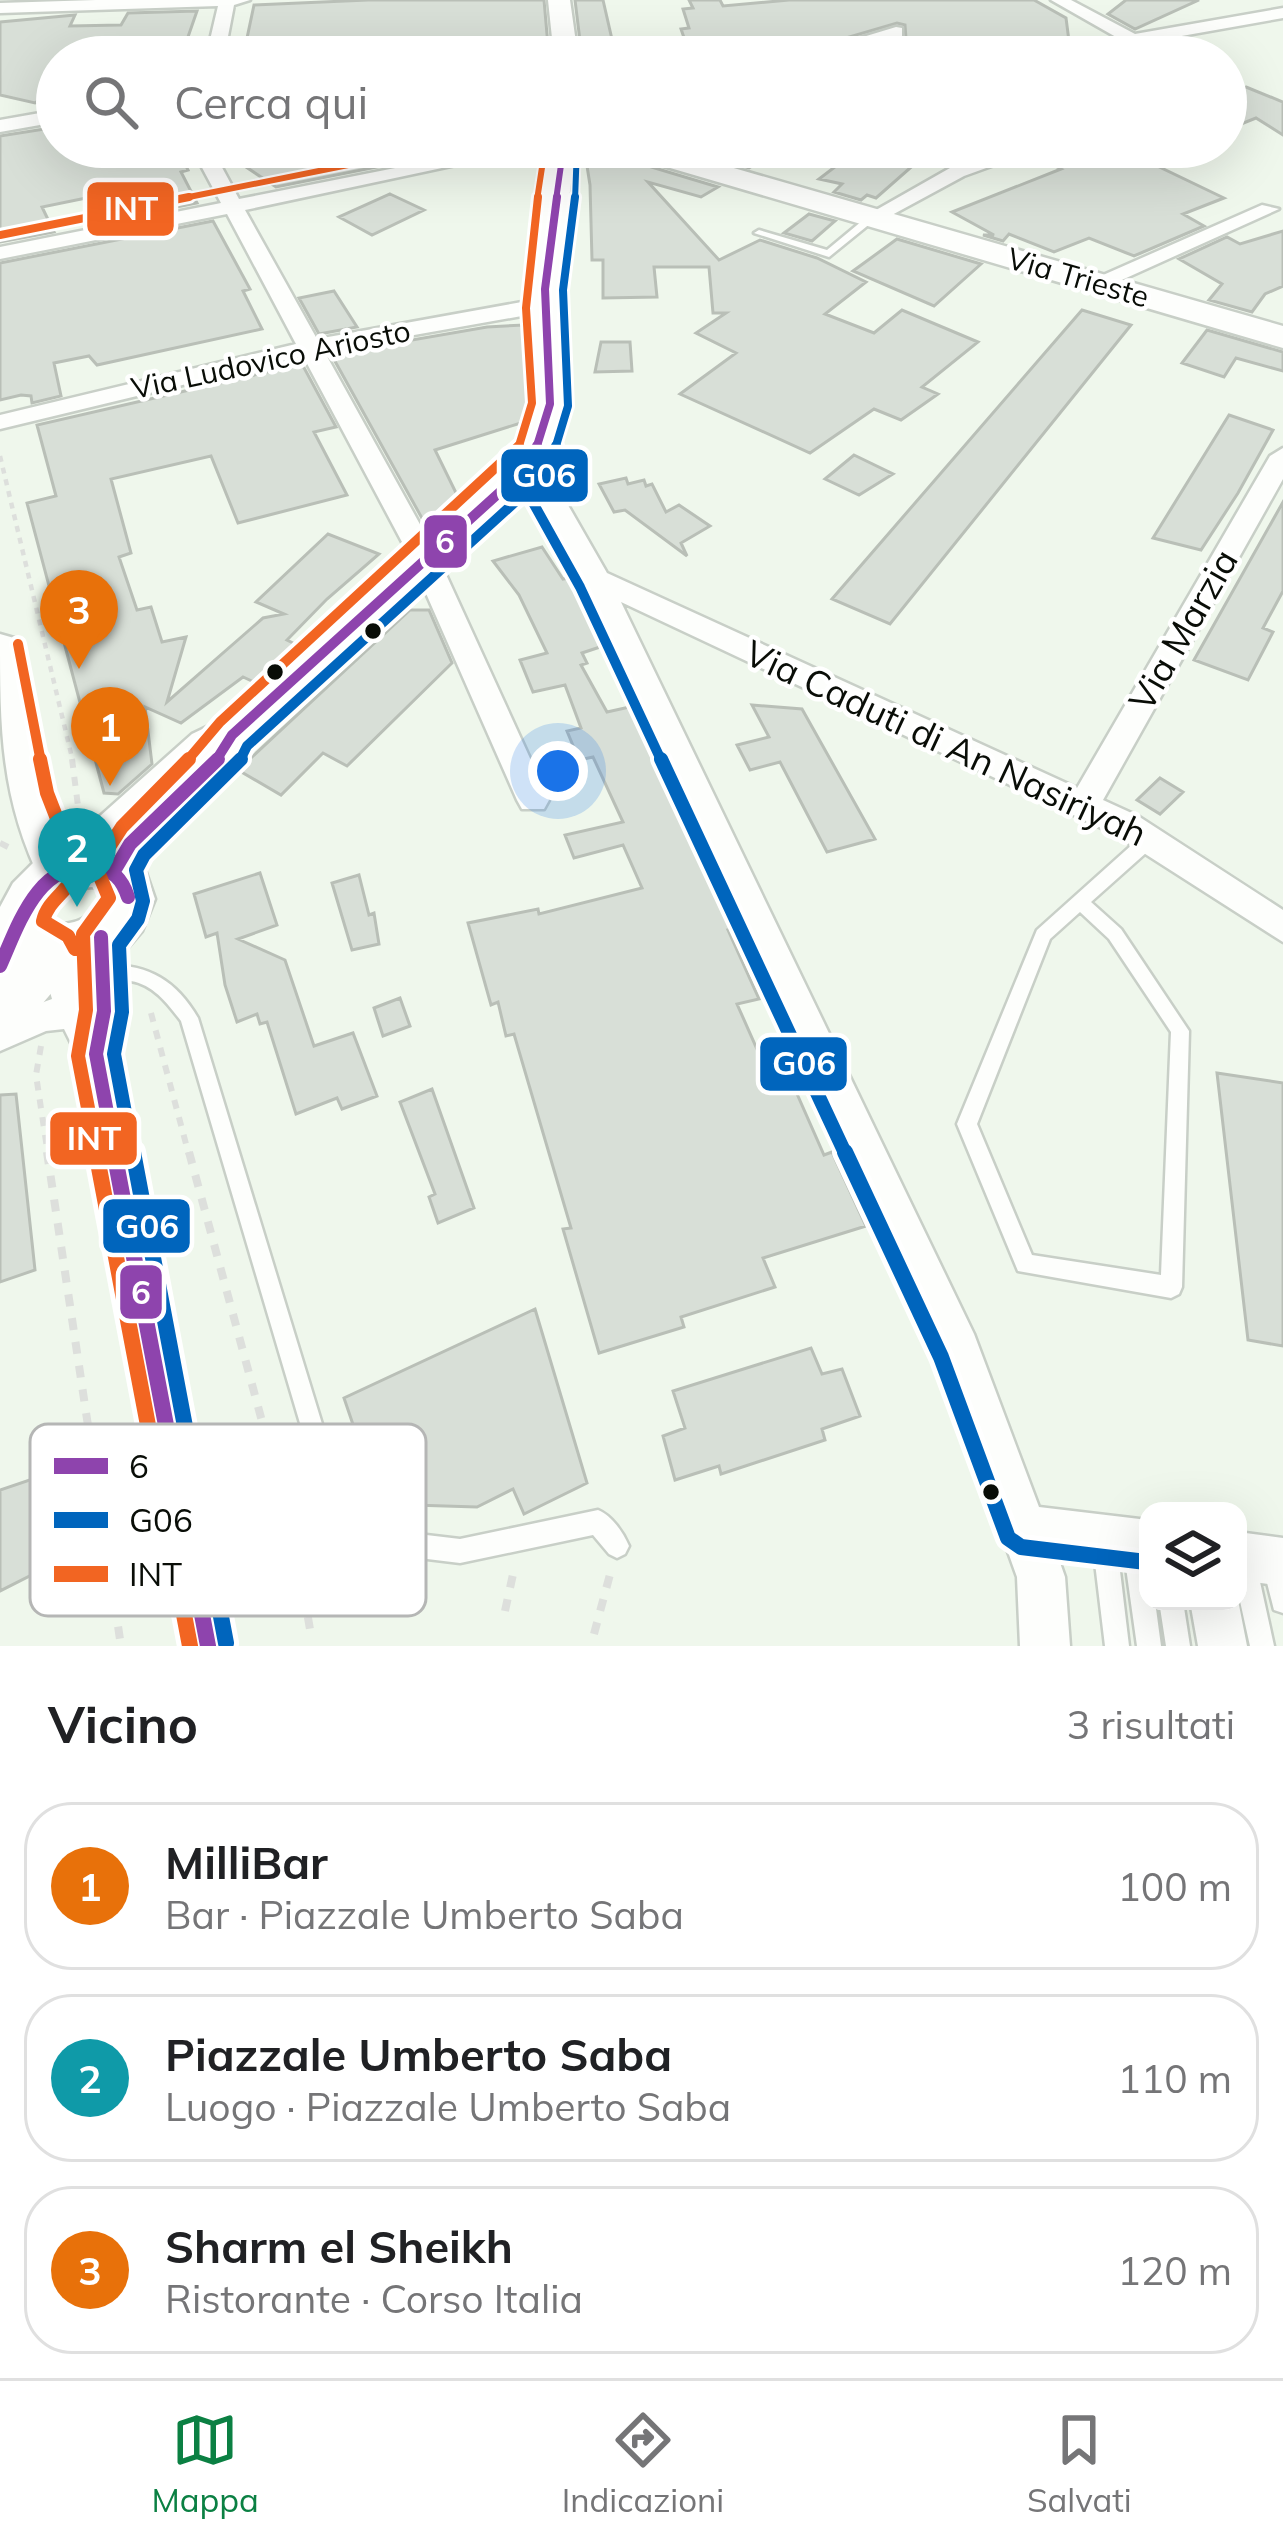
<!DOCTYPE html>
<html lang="it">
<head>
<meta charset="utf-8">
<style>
  :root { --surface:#fff; --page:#f2f2f2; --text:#202124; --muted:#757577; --line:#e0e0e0; --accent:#0b8043 }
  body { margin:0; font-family:Mulish,sans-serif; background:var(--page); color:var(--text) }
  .controls { position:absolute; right:36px; bottom:36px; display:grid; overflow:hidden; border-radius:24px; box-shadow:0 12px 48px #0002 }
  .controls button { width:108px; height:108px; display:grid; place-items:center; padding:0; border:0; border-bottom:3px solid var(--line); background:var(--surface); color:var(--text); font:60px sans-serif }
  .you { position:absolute; left:558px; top:771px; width:42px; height:42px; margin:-30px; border:9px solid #fff; border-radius:50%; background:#1a73e8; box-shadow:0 0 0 18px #1a73e833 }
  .badge { display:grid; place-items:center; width:78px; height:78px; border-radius:50%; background:var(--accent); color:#fff; font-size:39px; font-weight:700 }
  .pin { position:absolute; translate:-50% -99px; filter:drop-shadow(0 3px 6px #0008) }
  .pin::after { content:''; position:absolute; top:63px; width:42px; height:36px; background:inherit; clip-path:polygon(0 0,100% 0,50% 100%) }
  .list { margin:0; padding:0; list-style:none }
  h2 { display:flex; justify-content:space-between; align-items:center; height:156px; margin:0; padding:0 48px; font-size:51px }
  h2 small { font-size:39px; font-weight:400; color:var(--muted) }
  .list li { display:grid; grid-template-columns:78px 1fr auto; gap:36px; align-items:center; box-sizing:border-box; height:168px; margin:0 24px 24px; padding:0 24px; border:3px solid var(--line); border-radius:48px }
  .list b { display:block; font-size:45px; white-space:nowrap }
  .list p { margin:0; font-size:39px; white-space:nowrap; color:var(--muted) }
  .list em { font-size:39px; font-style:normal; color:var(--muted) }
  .icon { flex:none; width:66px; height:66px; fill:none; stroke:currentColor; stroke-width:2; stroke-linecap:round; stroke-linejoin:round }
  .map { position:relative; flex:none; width:1283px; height:1646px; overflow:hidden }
  .search { position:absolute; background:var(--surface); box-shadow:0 12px 48px #0002; left:36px; right:36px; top:36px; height:132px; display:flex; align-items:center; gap:30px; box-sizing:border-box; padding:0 42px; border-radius:66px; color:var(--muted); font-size:45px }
  .sheet { height:732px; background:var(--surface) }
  nav { display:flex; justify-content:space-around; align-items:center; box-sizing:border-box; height:168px; border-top:3px solid var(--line); background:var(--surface); font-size:33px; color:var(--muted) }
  nav a { display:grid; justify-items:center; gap:6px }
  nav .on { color:var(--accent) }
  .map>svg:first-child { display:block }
  .building { fill:#d8dfd7; stroke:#b9bfb7; stroke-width:3 }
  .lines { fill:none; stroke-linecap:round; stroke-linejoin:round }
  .service-casing { stroke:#c8cfc7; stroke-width:5 }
  .minor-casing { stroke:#c8cfc7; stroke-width:5 }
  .secondary-casing { stroke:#c8cfc7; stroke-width:5 }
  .primary-casing { stroke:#c8cfc7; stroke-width:5 }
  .path-far2 { stroke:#dddfdc; stroke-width:4.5; stroke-dasharray:6 6; stroke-linecap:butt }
  .path-far1 { stroke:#dddfdc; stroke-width:6; stroke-dasharray:9 9; stroke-linecap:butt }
  .path { stroke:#dddfdc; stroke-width:8; stroke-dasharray:12 12; stroke-linecap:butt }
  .service { fill:#fdfefc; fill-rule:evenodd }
  .minor { fill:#fdfefc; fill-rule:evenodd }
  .secondary { fill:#fdfefc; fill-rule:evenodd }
  .primary { fill:#fdfefc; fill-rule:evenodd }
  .bus-1-far4-casing { stroke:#fff; stroke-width:10 }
  .bus-1-far3-casing { stroke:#fff; stroke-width:14 }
  .bus-1-far2-casing { stroke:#fff; stroke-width:18 }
  .bus-1-far1-casing { stroke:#fff; stroke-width:22 }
  .bus-1-casing { stroke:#fff; stroke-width:26 }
  .bus-2-far4-casing { stroke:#fff; stroke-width:10 }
  .bus-2-far3-casing { stroke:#fff; stroke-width:14 }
  .bus-2-far2-casing { stroke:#fff; stroke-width:18 }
  .bus-2-far1-casing { stroke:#fff; stroke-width:22 }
  .bus-2-casing { stroke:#fff; stroke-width:26 }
  .bus-3-far4-casing { stroke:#fff; stroke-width:10 }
  .bus-3-far3-casing { stroke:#fff; stroke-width:14 }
  .bus-3-far2-casing { stroke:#fff; stroke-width:18 }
  .bus-3-far1-casing { stroke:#fff; stroke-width:22 }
  .bus-3-casing { stroke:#fff; stroke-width:26 }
  .bus-1-far4 { stroke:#8e44ad; stroke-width:6 }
  .bus-1-far3 { stroke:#8e44ad; stroke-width:8 }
  .bus-1-far2 { stroke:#8e44ad; stroke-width:10 }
  .bus-1-far1 { stroke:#8e44ad; stroke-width:14 }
  .bus-1 { stroke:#8e44ad; stroke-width:16 }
  .bus-2-far4 { stroke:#0065bd; stroke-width:6 }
  .bus-2-far3 { stroke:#0065bd; stroke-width:8 }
  .bus-2-far2 { stroke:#0065bd; stroke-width:10 }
  .bus-2-far1 { stroke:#0065bd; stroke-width:14 }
  .bus-2 { stroke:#0065bd; stroke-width:16 }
  .bus-3-far4 { stroke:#f26522; stroke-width:6 }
  .bus-3-far3 { stroke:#f26522; stroke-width:8 }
  .bus-3-far2 { stroke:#f26522; stroke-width:10 }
  .bus-3-far1 { stroke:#f26522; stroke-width:14 }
  .bus-3 { stroke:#f26522; stroke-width:16 }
  .bus-dot { fill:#090d07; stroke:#fff; stroke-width:4.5 }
  .labels { text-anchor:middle; stroke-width:9; stroke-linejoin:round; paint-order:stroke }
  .far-street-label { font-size:30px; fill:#090d07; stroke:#fff }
  .street-label { font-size:36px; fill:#090d07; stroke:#fff }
  .key { fill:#fff; stroke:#b5b6b5; stroke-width:3 }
  .key-label { font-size:33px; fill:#090d07 }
  .line-badge { stroke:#fff; stroke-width:4.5 }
  .badge-label { font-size:33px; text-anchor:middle; font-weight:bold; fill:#fff }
</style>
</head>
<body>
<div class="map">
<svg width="1283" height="1646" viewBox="0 0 1283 1646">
  <rect width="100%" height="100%" fill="#eff7ec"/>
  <!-- building -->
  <path class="building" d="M368,0H544L549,57H514V45L444,51L438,39L364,49L365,57H243L254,5Z
    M575,0H603L616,57H582Z
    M689,0H720L723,6L789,0H1034L1066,18L1069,41L984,57H848L906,39L905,25L897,23L829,43L702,47L690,55L681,29L689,28L683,9L693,8Z
    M1126,0H1199L1135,29L1108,14Z
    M197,11L181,57H57V87L35,103L0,95V22L75,15L70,26L121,25L128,13Z
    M1246,87L1283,102V135L1256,118L1226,130V94Z
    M57,127V147H177L188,170L181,172L197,203L101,222L91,197L42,207L54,232L0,242V136Z
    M216,147H446L447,153L276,187Z
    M584,147H610L618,157L718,187L701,197L648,182L719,260L760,240L817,258L866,282L825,314L874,333L902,310L978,342L922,387L938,394L901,420L874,409L810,453L680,394L736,353L696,333L726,313H713L709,267H654L657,297L603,298V260H592L590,185Z
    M677,147H713L764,159L749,168Z
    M861,147H934L876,198L867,195L861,200L834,192L842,184L819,179Z
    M1064,147H1110L1130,153L1224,198L1183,214L1204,226L1134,256L1089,238L1054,252L1009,234L1003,241L983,235H994L952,212L1061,169L1037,157Z
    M390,194L424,210L372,235L339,217Z
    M809,214L835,221L812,241L784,233Z
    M213,221L250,289L243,291L262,329L97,365L89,356L54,363L61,396L32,403L31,396L21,395L0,400V263Z
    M1283,231V286L1265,294L1252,312L1209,300L1222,284L1179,259L1227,237L1240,244Z
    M897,239L981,264L934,306L853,271Z
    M334,291L357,327L319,334L299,298Z
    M1082,310L1131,325L890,624L832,599Z
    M524,325L529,405L524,422L435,450L459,499L437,519L423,520L331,354L487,327Z
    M1207,330L1283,352V371L1236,358L1224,377L1182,363Z
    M601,342H630L632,371L595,372Z
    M302,364L336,427L314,432L347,495L238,523L211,456L111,479L131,553L119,557L137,610L151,607L162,642L186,637L167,702L263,618L284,614L256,602L328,534L379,554L327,599L287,640L295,644L254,682L243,677L181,723L145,707L152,764L118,794L104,793L27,503L56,496L37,425Z
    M1229,415L1273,430L1238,493L1201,550L1153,538Z
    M854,455L893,474L859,495L825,479Z
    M626,478L628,484L644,480L646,486L652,484L666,512L679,505L710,526L681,543L687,556L625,510L614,512L599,484Z
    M1283,502V591L1263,628L1273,632L1248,680L1194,660Z
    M542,547L563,579L575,577L603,646L582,653L587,663L581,665L607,712L634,706L735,929L728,930L759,999L737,1004L772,1083L790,1078L824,1155L832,1152L866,1226L763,1258L775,1287L681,1317L684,1327L599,1353L563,1229L571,1228L514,1034L506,1036L498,1002L491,1005L468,923L538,909L539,914L642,888L623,845L574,858L565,835L623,822L593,757L579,760L567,731L581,728L565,685L533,692L520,660L547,653L519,595L493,561Z
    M410,610H429L452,663L347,766L323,753L281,795L238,770Z
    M752,705L802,709L875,839L827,852L780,762L750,770L737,745L769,737Z
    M1160,778L1183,792L1160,814L1137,800Z
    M260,873L277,925L238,939L285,960L314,1046L353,1033L377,1096L342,1109L337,1098L296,1114L267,1022L260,1024L257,1014L237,1022L225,985L217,933L206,937L194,894Z
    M359,875L369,915L374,913L379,944L352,950L332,883Z
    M400,998L410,1026L383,1036L374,1008Z
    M1217,1073L1283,1083V1346L1248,1340Z
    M432,1089L474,1208L438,1223L429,1197L435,1194L400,1102Z
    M16,1094L35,1270L0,1282V1095Z
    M535,1309L587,1483L524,1514L513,1489L477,1507L380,1504L344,1398Z
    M811,1348L822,1374L842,1369L860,1416L822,1429L825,1440L721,1474L719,1466L675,1480L663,1436L685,1428L673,1391Z
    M65,1468L77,1552L0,1591V1490Z"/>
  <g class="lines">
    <defs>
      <path id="service" d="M868,216L877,218L829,257L754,233L759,230L827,250Z
        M1150,833L1156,834L1158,839L1156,844L1091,902L1121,929L1189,1031L1182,1287L1179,1294L1171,1298L1018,1271L957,1124L1037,930L1144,834ZM1080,912L1109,939L1171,1032L1161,1275L1032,1255L977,1124L1050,939Z
        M105,965C148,964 176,980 198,1018L344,1496L376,1529L460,1539L598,1510C612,1516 623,1532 629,1546L625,1554L617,1558L609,1554L593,1535L460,1563L370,1552L362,1548L326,1511L181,1021C168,1004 154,985 131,981C120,979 109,981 99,978L96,973L99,968Z
        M1105,1534L1113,1538L1117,1546L1129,1646H1105L1093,1546L1097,1538Z
        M1135,1534L1143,1538L1147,1546L1148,1601H1155L1161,1646H1137L1123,1546L1127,1538Z
        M1243,1547L1252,1550L1255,1559L1274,1646H1250L1238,1592V1549Z
        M1275,1555L1283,1558V1613L1274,1610L1263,1567L1266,1558Z
        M1238,1600L1247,1646H1198L1190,1601Z
        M1159,1601H1183L1190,1646H1166Z"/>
      <path id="minor" d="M96,0H250L234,5L224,57H206L218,6L0,13V3Z
        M1051,0H1071L1135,34L1283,8V18L1063,57H1025L1116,37Z
        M896,27L902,28V36L832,57H693L702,52L830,47Z
        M57,110V122L0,132V120Z
        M191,147H211L239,199L501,147H540L245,210L317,339L544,298L555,305L544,312L324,351L438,557L549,800L544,809H522L517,800L410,557L303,356L0,429V415L296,344L227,214L0,259V247L221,203Z
        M1015,147H1044L964,176L879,222L862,218L950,168Z
        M1262,205L1279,209L1104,288H1088L1085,283Z
        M1283,448V479L1103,800L1138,816L1283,910V942L1114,834L621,602L974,1334L1039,1507L1148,1520V1568L1058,1557L1065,1577L1070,1646H1020L1017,1577L938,1357L582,579L519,463L532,455L541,458L607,573L1077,788L1270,456Z
        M101,922L113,927L119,937L122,1011L115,1054L233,1646H183L77,1055L64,1029L46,1031L0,1051V1018L52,999L38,949L43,939L56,934L69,939L85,986L83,937L89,927Z
        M1238,1532L1283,1538V1586L1238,1580Z"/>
      <path id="secondary" d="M548,0H570L578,57H554Z
        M0,634L14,638L20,648L52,798L82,872L75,885L59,890L43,885C0,800 0,727 0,634Z"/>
      <path id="primary" d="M545,147H575C570,199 560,255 561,307C563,369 581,404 552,463L249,747L226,760L126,854L144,867L155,899L142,931L129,946L111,957L71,970L20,1030L0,1037V907L13,883L37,859L62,850L192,734L215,723L516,457L534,406L527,305ZM93,887L100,890L102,899C92,917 75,926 54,923L49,916C61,898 71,888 93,887Z
        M614,147H661L1283,326V348L619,153Z"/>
    </defs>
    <!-- service casing -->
    <use href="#service" class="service-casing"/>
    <!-- minor casing -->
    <use href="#minor" class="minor-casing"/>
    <!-- secondary casing -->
    <use href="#secondary" class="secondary-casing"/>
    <!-- primary casing -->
    <use href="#primary" class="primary-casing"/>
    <!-- path-far2 -->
    <path class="path-far2" d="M0,456L73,762"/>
    <!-- path-far1 -->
    <path class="path-far1" d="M72,759L79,814
      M0,843L14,850
      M151,1013L189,1155
      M41,1046L36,1075L48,1155"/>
    <!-- path -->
    <path class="path" d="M47,1152L121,1646
      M189,1152L295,1543L311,1635
      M505,1611L515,1565
      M594,1634L612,1567"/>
    <!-- service -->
    <use href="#service" class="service"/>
    <!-- minor -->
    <use href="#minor" class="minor"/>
    <!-- secondary -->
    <use href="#secondary" class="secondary"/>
    <!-- primary -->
    <use href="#primary" class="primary"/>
    <defs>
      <path id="bus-1-far4" d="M556,200L561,165L576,152L607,147"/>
      <path id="bus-1-far3" d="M536,449L550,404L545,289L557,197"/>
      <path id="bus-1-far2" d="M215,762L232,735L532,463L537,446"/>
      <path id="bus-1-far1" d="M114,871L130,844L218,759
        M101,937L104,1011L96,1054L115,1155
        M0,966C18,926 38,860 94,867C113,869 122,879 128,897"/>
      <path id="bus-1" d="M114,1152L208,1646"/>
      <path id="bus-2-far4" d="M575,200L577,147"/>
      <path id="bus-2-far3" d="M555,449L568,406L563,290L575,197"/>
      <path id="bus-2-far2" d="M516,472L580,587L662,762
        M239,762L247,746L548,472L556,446"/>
      <path id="bus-2-far1" d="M661,759L846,1155
        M133,1155L114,1054L122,1012L119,945L138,919L143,901L136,870L144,855L241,759"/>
      <path id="bus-2" d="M133,1152L226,1643
        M845,1152L941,1357L1008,1538L1021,1547L1146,1562"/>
      <path id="bus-3-far4" d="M174,200L438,147
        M537,200L543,161L554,147"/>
      <path id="bus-3-far3" d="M0,235L189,197
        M518,449L532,403L526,308L538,197"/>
      <path id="bus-3-far2" d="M18,644L41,762
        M186,762L220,722L519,446"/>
      <path id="bus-3-far1" d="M40,759L47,793L77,870C70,891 48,899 43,921L68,936L75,949
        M97,1155L78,1056L86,1010L83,934L109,898L96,867L122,827L189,759"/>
      <path id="bus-3" d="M96,1152L190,1646"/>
    </defs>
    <!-- bus-1-far4 casing -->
    <use href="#bus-1-far4" class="bus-1-far4-casing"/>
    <!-- bus-1-far3 casing -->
    <use href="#bus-1-far3" class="bus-1-far3-casing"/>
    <!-- bus-1-far2 casing -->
    <use href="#bus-1-far2" class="bus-1-far2-casing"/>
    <!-- bus-1-far1 casing -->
    <use href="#bus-1-far1" class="bus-1-far1-casing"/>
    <!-- bus-1 casing -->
    <use href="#bus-1" class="bus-1-casing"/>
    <!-- bus-2-far4 casing -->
    <use href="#bus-2-far4" class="bus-2-far4-casing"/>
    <!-- bus-2-far3 casing -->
    <use href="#bus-2-far3" class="bus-2-far3-casing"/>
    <!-- bus-2-far2 casing -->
    <use href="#bus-2-far2" class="bus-2-far2-casing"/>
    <!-- bus-2-far1 casing -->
    <use href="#bus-2-far1" class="bus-2-far1-casing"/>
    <!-- bus-2 casing -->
    <use href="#bus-2" class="bus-2-casing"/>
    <!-- bus-3-far4 casing -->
    <use href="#bus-3-far4" class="bus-3-far4-casing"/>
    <!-- bus-3-far3 casing -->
    <use href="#bus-3-far3" class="bus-3-far3-casing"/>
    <!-- bus-3-far2 casing -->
    <use href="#bus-3-far2" class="bus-3-far2-casing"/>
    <!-- bus-3-far1 casing -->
    <use href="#bus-3-far1" class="bus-3-far1-casing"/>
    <!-- bus-3 casing -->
    <use href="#bus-3" class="bus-3-casing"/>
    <!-- bus-1-far4 -->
    <use href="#bus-1-far4" class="bus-1-far4"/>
    <!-- bus-1-far3 -->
    <use href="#bus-1-far3" class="bus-1-far3"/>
    <!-- bus-1-far2 -->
    <use href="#bus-1-far2" class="bus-1-far2"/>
    <!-- bus-1-far1 -->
    <use href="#bus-1-far1" class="bus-1-far1"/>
    <!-- bus-1 -->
    <use href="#bus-1" class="bus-1"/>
    <!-- bus-2-far4 -->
    <use href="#bus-2-far4" class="bus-2-far4"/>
    <!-- bus-2-far3 -->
    <use href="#bus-2-far3" class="bus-2-far3"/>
    <!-- bus-2-far2 -->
    <use href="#bus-2-far2" class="bus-2-far2"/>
    <!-- bus-2-far1 -->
    <use href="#bus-2-far1" class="bus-2-far1"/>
    <!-- bus-2 -->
    <use href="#bus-2" class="bus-2"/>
    <!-- bus-3-far4 -->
    <use href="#bus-3-far4" class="bus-3-far4"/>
    <!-- bus-3-far3 -->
    <use href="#bus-3-far3" class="bus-3-far3"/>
    <!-- bus-3-far2 -->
    <use href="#bus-3-far2" class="bus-3-far2"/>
    <!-- bus-3-far1 -->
    <use href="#bus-3-far1" class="bus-3-far1"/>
    <!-- bus-3 -->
    <use href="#bus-3" class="bus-3"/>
  </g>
  <!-- markers -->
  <g class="bus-dot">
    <circle cx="373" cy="631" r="10"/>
    <circle cx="275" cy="672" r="10"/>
    <circle cx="991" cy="1492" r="10"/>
  </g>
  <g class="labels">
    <!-- far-street labels -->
    <g class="far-street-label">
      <text transform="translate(1078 278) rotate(16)" y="10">Via Trieste</text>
      <text transform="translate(271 360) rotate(-12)" y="10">Via Ludovico Ariosto</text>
    </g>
    <!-- street labels -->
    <g class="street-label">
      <text transform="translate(1183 630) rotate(-60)" y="13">Via Marzia</text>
      <text transform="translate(946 743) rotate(25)" y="13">Via Caduti di An Nasiriyah</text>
    </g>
  </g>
  <!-- legend -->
  <rect x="30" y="1424" width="396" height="192" rx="18" class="key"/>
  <rect x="54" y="1458" width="54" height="16" fill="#8e44ad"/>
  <rect x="54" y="1512" width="54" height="16" fill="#0065bd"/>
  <rect x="54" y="1566" width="54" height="16" fill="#f26522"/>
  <g class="key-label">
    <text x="129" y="1478">6</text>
    <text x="129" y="1532">G06</text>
    <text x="129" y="1586">INT</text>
  </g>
  <g class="line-badge">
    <rect x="85" y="180" width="91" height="58" rx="12" fill="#f26522"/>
    <rect x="499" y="447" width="91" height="57" rx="12" fill="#0065bd"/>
    <rect x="422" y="513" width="47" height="57" rx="12" fill="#8e44ad"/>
    <rect x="758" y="1035" width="91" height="58" rx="12" fill="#0065bd"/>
    <rect x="48" y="1110" width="91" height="57" rx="12" fill="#f26522"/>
    <rect x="101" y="1197" width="91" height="58" rx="12" fill="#0065bd"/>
    <rect x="118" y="1263" width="46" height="58" rx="12" fill="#8e44ad"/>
  </g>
  <g class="badge-label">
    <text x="131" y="220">INT</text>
    <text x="544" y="487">G06</text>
    <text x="445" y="553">6</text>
    <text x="804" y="1075">G06</text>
    <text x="94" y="1150">INT</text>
    <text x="147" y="1238">G06</text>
    <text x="141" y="1304">6</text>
  </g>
</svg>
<div class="controls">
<button><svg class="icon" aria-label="layers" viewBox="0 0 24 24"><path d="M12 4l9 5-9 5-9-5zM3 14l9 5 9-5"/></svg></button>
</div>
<div class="you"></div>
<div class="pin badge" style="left:110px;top:786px;background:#e8710a">1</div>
<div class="pin badge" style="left:77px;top:907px;background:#0f9aa8">2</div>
<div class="pin badge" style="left:79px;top:669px;background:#e8710a">3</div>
<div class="search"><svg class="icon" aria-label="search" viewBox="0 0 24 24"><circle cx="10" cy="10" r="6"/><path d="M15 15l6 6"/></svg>Cerca qui</div>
</div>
<section class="sheet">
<h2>Vicino<small>3 risultati</small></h2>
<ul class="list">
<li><span class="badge" style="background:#e8710a">1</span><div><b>MilliBar</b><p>Bar · Piazzale Umberto Saba</p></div><em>100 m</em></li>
<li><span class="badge" style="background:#0f9aa8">2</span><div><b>Piazzale Umberto Saba</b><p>Luogo · Piazzale Umberto Saba</p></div><em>110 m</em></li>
<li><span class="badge" style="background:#e8710a">3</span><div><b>Sharm el Sheikh</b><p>Ristorante · Corso Italia</p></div><em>120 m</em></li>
</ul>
</section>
<nav>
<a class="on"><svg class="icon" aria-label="map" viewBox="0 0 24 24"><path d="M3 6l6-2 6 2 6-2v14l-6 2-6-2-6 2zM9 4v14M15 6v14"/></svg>Mappa</a>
<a><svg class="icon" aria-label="directions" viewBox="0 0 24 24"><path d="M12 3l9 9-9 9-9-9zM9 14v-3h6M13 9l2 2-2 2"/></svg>Indicazioni</a>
<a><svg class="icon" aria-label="saved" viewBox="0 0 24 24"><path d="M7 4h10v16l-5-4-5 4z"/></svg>Salvati</a>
</nav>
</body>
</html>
